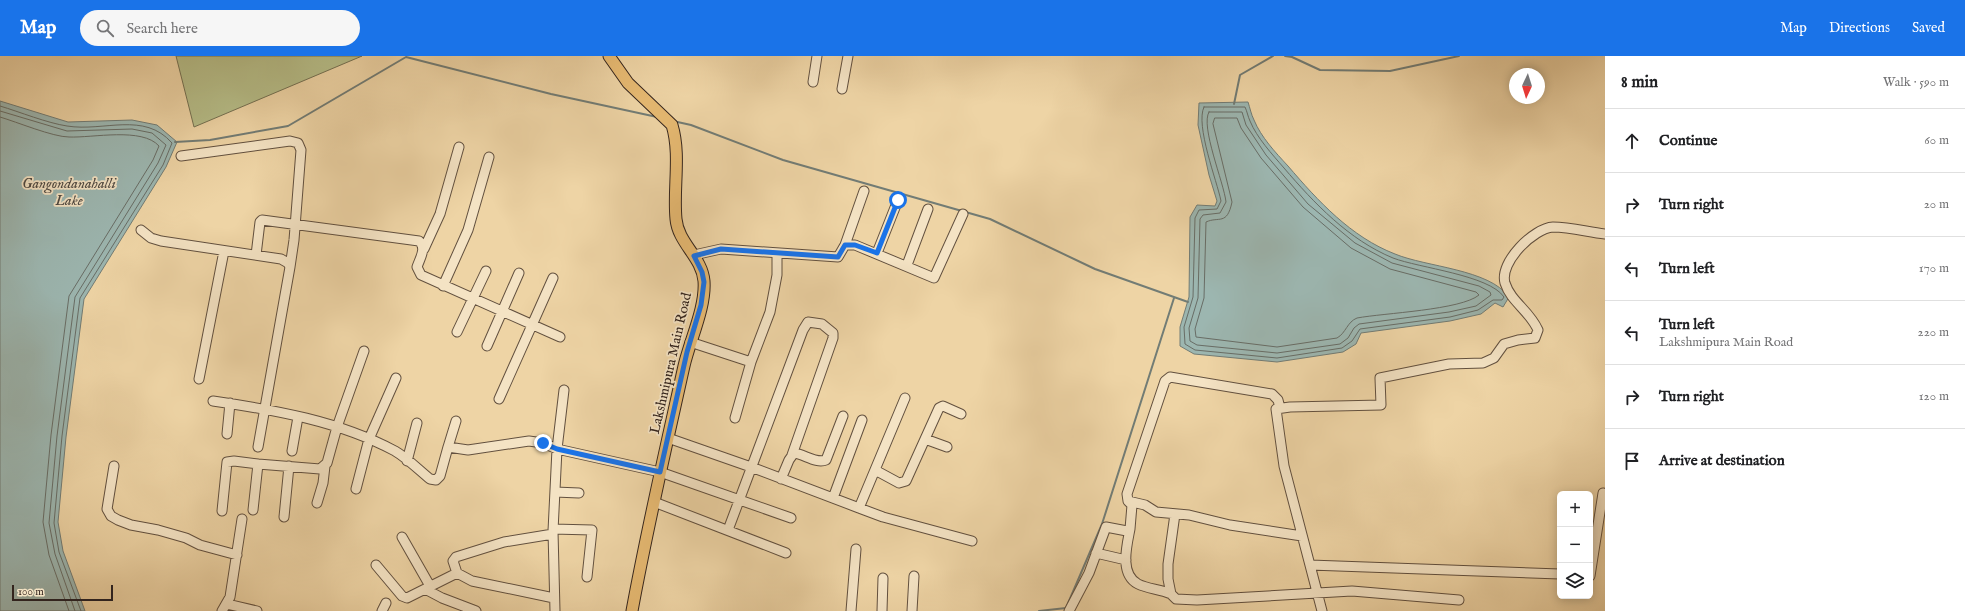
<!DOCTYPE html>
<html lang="en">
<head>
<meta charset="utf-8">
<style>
  :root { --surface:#fff; --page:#f6f6f6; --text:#202124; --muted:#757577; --line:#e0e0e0; --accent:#1a73e8 }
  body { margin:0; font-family:"IM FELL English",serif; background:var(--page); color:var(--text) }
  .controls { position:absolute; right:12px; bottom:12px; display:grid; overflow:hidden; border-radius:6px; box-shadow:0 2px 10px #0003 }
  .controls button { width:36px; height:36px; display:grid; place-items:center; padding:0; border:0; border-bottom:1px solid var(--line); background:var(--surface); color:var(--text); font:20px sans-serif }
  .compass { position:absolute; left:1509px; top:12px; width:36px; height:36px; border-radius:50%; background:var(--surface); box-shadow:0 2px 10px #0003; rotate:184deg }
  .scale { position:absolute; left:12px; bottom:10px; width:101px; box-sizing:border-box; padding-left:4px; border:2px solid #33241d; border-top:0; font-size:11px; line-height:14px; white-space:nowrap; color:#33241d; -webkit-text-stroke:3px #f4e3c4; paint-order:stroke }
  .stop { position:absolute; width:12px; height:12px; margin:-9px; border:3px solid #1a73e8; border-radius:50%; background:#fff }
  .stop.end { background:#1a73e8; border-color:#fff; box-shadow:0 1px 4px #0008 }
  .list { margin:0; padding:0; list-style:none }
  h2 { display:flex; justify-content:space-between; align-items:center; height:52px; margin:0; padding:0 16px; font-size:17px }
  h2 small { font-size:13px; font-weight:400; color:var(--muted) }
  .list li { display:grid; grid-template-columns:26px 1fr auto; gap:12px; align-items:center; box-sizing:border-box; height:64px; padding:0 16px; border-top:1px solid var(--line) }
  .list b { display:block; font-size:15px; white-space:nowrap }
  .list p { margin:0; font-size:13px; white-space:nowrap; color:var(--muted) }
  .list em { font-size:13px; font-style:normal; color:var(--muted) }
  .icon { flex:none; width:22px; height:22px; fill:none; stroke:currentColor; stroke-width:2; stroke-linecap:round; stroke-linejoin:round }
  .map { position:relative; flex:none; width:1605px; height:555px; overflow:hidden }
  header { display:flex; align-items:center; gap:24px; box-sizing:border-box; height:56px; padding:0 20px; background:var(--accent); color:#fff }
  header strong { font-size:19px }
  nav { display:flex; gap:22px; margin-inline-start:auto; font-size:14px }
  .search { width:280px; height:36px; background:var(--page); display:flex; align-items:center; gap:10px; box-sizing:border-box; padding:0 14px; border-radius:22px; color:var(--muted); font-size:15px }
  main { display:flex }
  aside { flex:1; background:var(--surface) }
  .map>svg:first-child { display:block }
  .green { fill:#b6bd88; stroke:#747052 }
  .water { fill:#9cb6b0; stroke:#727c75 }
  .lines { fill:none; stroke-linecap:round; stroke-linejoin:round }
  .shore { stroke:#686d66; stroke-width:1 }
  .stream { stroke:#727c75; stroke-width:2 }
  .minor-casing { stroke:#62503f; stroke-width:11 }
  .major-casing { stroke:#33241d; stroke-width:13 }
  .minor { stroke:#f4e3c4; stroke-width:9 }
  .major { stroke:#e7ba72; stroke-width:11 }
  .route { stroke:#1a73e8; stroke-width:5 }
  .labels { text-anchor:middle; stroke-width:3.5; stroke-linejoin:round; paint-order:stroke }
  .street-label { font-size:14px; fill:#33241d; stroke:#f4e3c4 }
  .water-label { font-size:15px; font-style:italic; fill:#4d4842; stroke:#f4e3c4 }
</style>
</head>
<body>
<header>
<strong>Map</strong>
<div class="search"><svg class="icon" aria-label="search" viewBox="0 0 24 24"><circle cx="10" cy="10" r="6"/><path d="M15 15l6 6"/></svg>Search here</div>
<nav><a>Map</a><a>Directions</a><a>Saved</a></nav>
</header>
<main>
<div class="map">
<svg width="1605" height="555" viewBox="0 0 1605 555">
  <rect width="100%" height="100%" fill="#eed4a5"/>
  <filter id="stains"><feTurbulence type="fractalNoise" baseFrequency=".005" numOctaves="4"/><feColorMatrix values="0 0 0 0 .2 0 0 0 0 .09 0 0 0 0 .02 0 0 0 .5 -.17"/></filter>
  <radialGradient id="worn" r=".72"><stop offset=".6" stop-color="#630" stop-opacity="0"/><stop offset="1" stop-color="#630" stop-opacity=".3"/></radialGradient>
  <!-- green -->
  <path class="green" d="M176,0H362L194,71Z"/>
  <!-- water -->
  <path class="water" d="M0,45L68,66L132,64L157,69L177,86L166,111L84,243L66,381L58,466L63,495L85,555H0Z
    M1248,46C1250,52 1251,58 1254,64C1261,81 1275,96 1288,110C1318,145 1351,181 1395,198C1426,211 1489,213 1509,241L1503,251L1495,247L1481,258L1450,265L1361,277L1356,288L1343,296L1277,306L1194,298L1180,290V271L1189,241L1190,161L1197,149L1215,150L1217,145L1209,119L1198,69L1199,47Z"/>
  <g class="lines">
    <!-- shore -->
    <path class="shore" d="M0,50C20,56 47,67 67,70C104,76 144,55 172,87L163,109L80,242L62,380L54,467L59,496L81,555
      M1204,51H1245C1247,55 1248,61 1250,65C1257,82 1272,98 1284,112C1314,147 1349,184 1393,202C1419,212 1489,219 1504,241L1502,244H1493L1478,254L1450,261L1360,273L1352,285L1342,292L1277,302L1195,294L1185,288L1184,271L1193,241L1195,162L1199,154L1217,153L1221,145C1217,125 1195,69 1204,51Z
      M0,55L67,75L132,73L152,77L166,89L158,107L75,241L57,380L49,467L55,498L75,555
      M1209,56H1242L1246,69L1266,99L1308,148L1355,187L1392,207L1479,230L1490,236L1491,239L1476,250L1449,256L1359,268L1354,272L1348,282L1340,288L1277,297L1197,289L1190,285L1189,272L1198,242L1200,163L1203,159L1220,157L1226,146C1224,127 1200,70 1209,56Z
      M0,61C17,66 53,81 69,81C93,82 142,71 159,90L153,104L69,240L51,379L43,466L49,499L69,555
      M1215,62H1237L1241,72L1261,102L1303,151L1351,192L1390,213L1476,236L1479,239C1461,254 1384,257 1357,262C1347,266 1346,277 1337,282L1277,291L1196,281L1195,273L1204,242L1206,166C1219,160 1227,170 1232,146L1213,68Z"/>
    <!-- stream -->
    <path class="stream" d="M1285,0L1292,1L1320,14L1390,15L1459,0
      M1234,48L1240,19L1273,0
      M673,65L691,69L783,104L990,163L1095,213L1188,246
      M175,86L210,84L288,70L406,1L551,38L657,61
      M1039,555L1066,552L1102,468L1174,242"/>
    <defs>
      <path id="minor" d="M813,26L817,0
        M842,33L848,0
        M181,100L290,85L298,87L301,94L294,184L290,211
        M141,174L151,182L161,185L281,203L288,207L290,211L258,391
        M845,189L864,135
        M424,193L440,158L459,91
        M877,197L898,144
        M256,199L260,166L262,164L419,185C427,192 420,202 417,211L421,219L560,281
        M694,199L721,193L838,201L845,189H855L934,222L963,158
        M907,209L928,153
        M443,230L468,174L489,101
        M457,276L486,215
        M690,286L751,306
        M487,290L519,217
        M199,323L224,195
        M499,343L553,222
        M213,345C275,354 339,365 395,395C407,402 419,414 430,423L436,424L440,420L448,391L468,394L529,385L543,387L557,393L660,416L791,462
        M735,362L751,306L770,256L777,219V197
        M227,378L230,347
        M668,382L751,411L859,452L905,342
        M925,383L947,391
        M448,391L456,365
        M292,395L298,361
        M407,405L417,367
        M114,410L107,453L111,460L118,464L131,469L158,474L186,482L200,489L237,499
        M875,414L899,427L906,425L939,352L943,350L961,358
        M781,423L789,404L794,397C804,398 816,408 826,404L843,360
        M356,433L369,383L396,322
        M555,436L579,437
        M833,442L862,364
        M1128,445L1145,449L1156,456L1189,459L1230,469L1302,480
        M654,446L786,497
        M317,447L323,427L325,410
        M859,452L883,461L972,485
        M253,454L258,408L320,413L327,407L337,371L364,295
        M222,455L227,406L234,405L258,408
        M1175,458L1168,508V523L1171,538L1176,543L1197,544L1352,535L1459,544
        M284,461L289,410
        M553,473L592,474L587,521
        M1130,473C1127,489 1119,518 1138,528C1148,533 1160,533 1171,538
        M728,474L803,274L808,266L822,268L833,277V282L792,399
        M553,478L504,486L456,501L453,505L457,517L472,525L554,542
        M402,481L430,530
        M1096,497L1126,504
        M376,509L402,540L407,542L457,517
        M1310,509L1560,518
        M1590,520L1603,437
        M425,533L442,542L476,555
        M227,548L257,555
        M222,555L230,541L242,463
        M382,555L386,547
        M555,555L553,475L557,393L564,334
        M851,555L856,493
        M882,555L883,522
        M912,555L914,520
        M1069,555L1089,517L1106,471L1127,475L1130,473L1132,449L1128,445L1127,438L1165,325L1170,321L1272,338L1278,344L1280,352
        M1322,555L1284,410L1276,353L1290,351L1381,349L1380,322L1449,308L1483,307L1494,302L1504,288L1518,284L1535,282L1538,274C1529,254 1511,246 1505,227C1499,206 1534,172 1553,171C1570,171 1588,176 1605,178"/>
      <path id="major" d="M609,0L628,27L672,69C681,99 673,132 676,163C678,187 702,201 704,225C706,251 690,284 684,310C666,391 647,473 632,555"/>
    </defs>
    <!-- minor casing -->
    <use href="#minor" class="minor-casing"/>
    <!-- major casing -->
    <use href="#major" class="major-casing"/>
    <!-- minor -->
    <use href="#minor" class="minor"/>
    <!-- major -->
    <use href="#major" class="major"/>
  </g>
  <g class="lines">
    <!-- route -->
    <path class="route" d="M543,387L557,393L660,416L687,296L701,249L704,226L702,216L694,200L721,193L838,201L845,189H855L877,197L898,144"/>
  </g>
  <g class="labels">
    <!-- street labels -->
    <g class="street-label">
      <text transform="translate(670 307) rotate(-77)" y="5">Lakshmipura Main Road</text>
    </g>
    <!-- water labels -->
    <g class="water-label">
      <text x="69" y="132">Gangondanahalli<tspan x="69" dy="17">Lake</tspan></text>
    </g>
  </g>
  <rect width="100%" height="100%" filter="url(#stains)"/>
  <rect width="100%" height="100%" fill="url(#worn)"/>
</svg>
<div class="controls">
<button>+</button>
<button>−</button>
<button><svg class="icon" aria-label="layers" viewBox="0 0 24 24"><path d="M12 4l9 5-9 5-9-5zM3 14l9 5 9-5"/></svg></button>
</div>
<svg class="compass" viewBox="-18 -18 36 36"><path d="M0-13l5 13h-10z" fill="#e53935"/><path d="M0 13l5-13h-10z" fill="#757577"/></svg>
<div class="scale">100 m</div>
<div class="stop" style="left:898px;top:144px"></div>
<div class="stop end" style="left:543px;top:387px"></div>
</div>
<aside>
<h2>8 min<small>Walk · 590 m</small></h2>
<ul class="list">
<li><svg class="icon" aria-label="ahead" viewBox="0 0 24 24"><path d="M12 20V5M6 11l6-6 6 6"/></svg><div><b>Continue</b></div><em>60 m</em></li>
<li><svg class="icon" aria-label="right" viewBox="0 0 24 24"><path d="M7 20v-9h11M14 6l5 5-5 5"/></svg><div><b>Turn right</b></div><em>20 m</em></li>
<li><svg class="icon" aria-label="left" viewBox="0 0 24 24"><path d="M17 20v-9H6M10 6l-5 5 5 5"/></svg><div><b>Turn left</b></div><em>170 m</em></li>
<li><svg class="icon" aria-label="left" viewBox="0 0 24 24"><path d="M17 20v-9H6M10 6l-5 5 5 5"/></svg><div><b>Turn left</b><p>Lakshmipura Main Road</p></div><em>220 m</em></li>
<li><svg class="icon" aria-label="right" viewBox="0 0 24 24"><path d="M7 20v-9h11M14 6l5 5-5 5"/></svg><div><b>Turn right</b></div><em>120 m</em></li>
<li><svg class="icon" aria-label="arrive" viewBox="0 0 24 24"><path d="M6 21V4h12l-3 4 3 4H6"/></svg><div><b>Arrive at destination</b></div></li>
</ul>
</aside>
</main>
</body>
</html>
